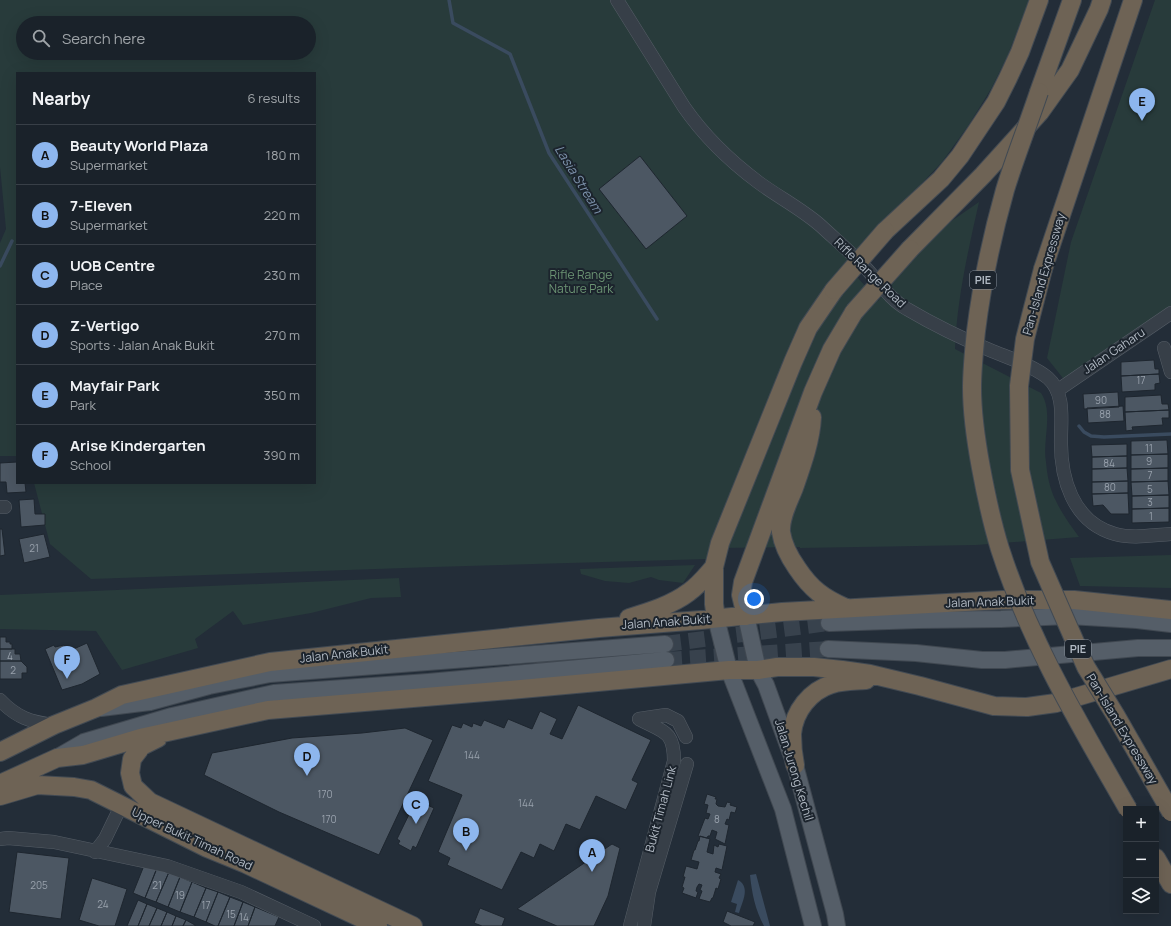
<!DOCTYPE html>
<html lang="en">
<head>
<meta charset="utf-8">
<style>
  :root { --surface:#1a222a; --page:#232a32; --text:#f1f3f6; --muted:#9fa4a8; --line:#383f47; --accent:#8db6ee }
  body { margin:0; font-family:Manrope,sans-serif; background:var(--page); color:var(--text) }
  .controls { position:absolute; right:12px; bottom:12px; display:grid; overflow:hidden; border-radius:0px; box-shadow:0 4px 16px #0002 }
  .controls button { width:36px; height:36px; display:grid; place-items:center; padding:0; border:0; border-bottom:1px solid var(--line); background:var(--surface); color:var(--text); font:20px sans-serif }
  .you { position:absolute; left:754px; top:599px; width:14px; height:14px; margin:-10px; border:3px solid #fff; border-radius:50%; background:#1a73e8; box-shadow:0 0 0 6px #1a73e833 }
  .badge { display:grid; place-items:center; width:26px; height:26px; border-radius:50%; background:var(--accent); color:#111; font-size:13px; font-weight:700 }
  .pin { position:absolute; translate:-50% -33px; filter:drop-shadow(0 1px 2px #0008) }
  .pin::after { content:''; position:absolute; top:21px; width:14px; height:12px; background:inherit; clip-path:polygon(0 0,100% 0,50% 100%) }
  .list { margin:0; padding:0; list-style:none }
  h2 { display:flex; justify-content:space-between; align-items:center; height:52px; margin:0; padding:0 16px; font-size:17px }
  h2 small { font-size:13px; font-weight:400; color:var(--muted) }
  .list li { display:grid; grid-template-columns:26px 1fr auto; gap:12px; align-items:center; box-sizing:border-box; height:60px; padding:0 16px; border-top:1px solid var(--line) }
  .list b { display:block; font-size:15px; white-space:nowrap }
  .list p { margin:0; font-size:13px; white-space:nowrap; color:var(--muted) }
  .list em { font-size:13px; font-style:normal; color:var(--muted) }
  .icon { flex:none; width:22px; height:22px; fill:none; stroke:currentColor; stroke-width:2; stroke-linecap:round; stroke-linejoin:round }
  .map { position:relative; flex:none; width:1171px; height:926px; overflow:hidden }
  .search { position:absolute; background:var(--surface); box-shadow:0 4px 16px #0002; left:16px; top:16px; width:300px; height:44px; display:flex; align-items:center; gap:10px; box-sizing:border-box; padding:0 14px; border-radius:22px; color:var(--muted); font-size:15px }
  .panel { position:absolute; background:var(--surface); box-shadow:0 4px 16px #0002; left:16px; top:72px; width:300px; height:412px; border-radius:0px }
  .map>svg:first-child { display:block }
  .green { fill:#283b3b; fill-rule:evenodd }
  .water { fill:#3a4b5f }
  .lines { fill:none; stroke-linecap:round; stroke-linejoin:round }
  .stream { stroke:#3a4b5f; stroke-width:3.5 }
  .building { fill:#4c5763; stroke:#1e262f }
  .major-tunnel { stroke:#38424d; stroke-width:16; stroke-dasharray:16 8; stroke-linecap:butt }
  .minor-casing { stroke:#555d66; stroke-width:14 }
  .major-casing { stroke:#404851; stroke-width:18 }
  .highway-casing { stroke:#424a53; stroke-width:20 }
  .minor { stroke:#373f48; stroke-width:13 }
  .major { stroke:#555e68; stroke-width:16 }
  .highway { stroke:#6e6355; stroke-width:18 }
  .highway-bridge-casing { stroke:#424a53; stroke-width:20; stroke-linecap:butt }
  .highway-bridge { stroke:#6e6355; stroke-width:18 }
  .labels { text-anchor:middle; stroke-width:4; stroke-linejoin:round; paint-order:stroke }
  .number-label { font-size:10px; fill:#98a1ac }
  .shield { fill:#1c242d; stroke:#858d97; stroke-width:1 }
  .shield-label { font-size:11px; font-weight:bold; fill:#b2bac4 }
  .street-label { font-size:12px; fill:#b2bac4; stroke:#1c242d }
  .park-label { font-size:12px; fill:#6b9373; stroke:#1c242d }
  .water-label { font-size:13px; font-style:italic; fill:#7c91aa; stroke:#1c242d }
</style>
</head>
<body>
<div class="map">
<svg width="1171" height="926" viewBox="0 0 1171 926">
  <rect width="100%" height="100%" fill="#232d38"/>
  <!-- green -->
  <path class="green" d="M0,0H1029L1008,55L991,89L968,126L942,162L846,264L878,301L937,231L979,202C968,251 957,299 955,349L1041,393C1054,413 1042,440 1046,462C1047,475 1050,490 1056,501C1062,514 1071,526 1079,537L976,545L800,548V547L710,548L707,559L433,567L91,579L50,544L34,483H315V73H17V456H0V243L6,229L0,167ZM23,23H309V53H23Z
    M1155,0H1171V311L1066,382L1047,358L1071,242Z
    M1171,555V588L1080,586L1070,558Z
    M695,565L683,583L659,580L651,577L629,583L605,581L581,574L580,569Z
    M399,578L401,597L371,598L311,613L243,625L233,611L195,639L198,648L122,670L96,631L0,629V595Z"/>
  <!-- water -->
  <path class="water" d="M756,874L770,926H764C755,909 752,894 750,875Z
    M738,880C751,887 742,902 739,913L735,912L737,904L731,902Z"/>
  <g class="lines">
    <!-- stream -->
    <path class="stream" d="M449,0L453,23L510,54L549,153L657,319
      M0,266L12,241
      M1079,426L1084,432L1091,436L1104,437L1171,434"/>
  </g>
  <!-- building -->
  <path class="building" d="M640,156L687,216L646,249L599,189Z
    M1154,360L1155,369H1159V374L1121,376V362Z
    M1159,374L1160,383L1155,384V390L1122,392L1121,376Z
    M1118,392L1119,407L1084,409L1083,394Z
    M1161,395L1162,404H1168L1169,410L1125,412V397Z
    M1123,406L1124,421L1088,423L1087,408Z
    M1169,410V418H1162L1163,425L1132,427L1133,430L1126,431L1125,412Z
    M1167,440L1168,454L1131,455V441Z
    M1127,444V456L1092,457L1091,445Z
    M1168,454V468L1131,469V455Z
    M1127,456V468L1092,469V457Z
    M17,462V483H25L26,492L7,493L6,482H0V463Z
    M1127,468L1128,481L1092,482V469Z
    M1168,468V481L1131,482V469Z
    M1128,481V493L1092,494V482Z
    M1168,481L1169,495L1132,496L1131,482Z
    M1128,493L1129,514H1111L1103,505L1093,506L1092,494Z
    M1169,495V508L1132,509V496Z
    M34,499L35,514H45V525L21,527L19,500Z
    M1169,508V522L1132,523V509Z
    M0,529H2L5,555L0,556Z
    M44,534L50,557L24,563L19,539Z
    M0,637H6V642H10V644H12V649H0Z
    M87,643L100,674L82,684L62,690L45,649L54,645L55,647L64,645L67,652Z
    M0,649H15V654H20L21,661H0Z
    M0,661H21L27,667V673H22V679H0Z
    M578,705L651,740L632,780L638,783L626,810L596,796L580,830L566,824L554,851L540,844L534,858L521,852L502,890L447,865L450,858L438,852L462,795L428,781L452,725L461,728L463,723L472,727L473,723L481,726L484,720L504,728L508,719L532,729L540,711L557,719L550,734L562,739Z
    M405,728L433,740L379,855L279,812L204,775L212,753L292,738L362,733Z
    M707,794L716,797L715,799H717L716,804L718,806L725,807L727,802L731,803L730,805L737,807L735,813L731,812L729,820L727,819L725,824L729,825L725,844L715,839L717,832L712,830L710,836H708L707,838L698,836L705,818L708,819L710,814L706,813L708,805L704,804Z
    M416,800L434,808L416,848L413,846L411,851L398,844L400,841L397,839Z
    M700,836L710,839L707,852L713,854L714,845L718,847L719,844L727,846L722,870L716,868L715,872L721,874L719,878L721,879L718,889L716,888L713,898H712L710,902L699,899L702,891L700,890L702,885L699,884L697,887L696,891L698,892L696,898L682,893L684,888L682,887L685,877H683L686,866L697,869L699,862L691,860L694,850H695L698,841H699Z
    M612,844L620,848L608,896L594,926H557L517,909Z
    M17,852L69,858L61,919L9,912Z
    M145,863L157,868L145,898L133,893Z
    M157,868L169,872L156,902L145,898Z
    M169,872L180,877L168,907L156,902Z
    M180,877L192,882L180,912L168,907Z
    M92,878L127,889L115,926H99L79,920Z
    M192,882L206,888L194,917L180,912Z
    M206,888L218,892L206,922L194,917Z
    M218,892L230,897L218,926H215L206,922Z
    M230,897L243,902L234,926H218Z
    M138,900L147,904L138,926H127Z
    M243,902L255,907L248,926H234Z
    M147,904L157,908L149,926H138Z
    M255,907L279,917L275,926H248Z
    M157,908L167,912L161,926H149Z
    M480,908L505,918L502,926H482L474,923Z
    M727,911L755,922L753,926H731L723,922Z
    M167,912L176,916L172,926H161Z
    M176,916L186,920L183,926H172Z
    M186,920L195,925V926H183Z"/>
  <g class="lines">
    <!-- major-tunnel -->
    <path class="major-tunnel" d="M665,644L829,623
      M666,660L828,649"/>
    <defs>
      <path id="minor" d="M617,0L684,107C704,136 730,161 758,182C778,197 802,209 821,226C835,239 849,251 862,264C877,279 889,299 907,309C934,325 963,339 992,351C1009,358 1034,366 1048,378C1065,393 1061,418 1061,438C1060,477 1072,522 1115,534C1133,539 1153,535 1171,534
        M1164,348L1171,372
        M1058,390L1171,313
        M0,507H5
        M0,700C17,718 31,722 54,725
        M639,719L666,715L678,721L686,737
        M0,839L8,838L54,842L167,866L241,892L314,926
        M95,852L105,839L121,806
        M630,926L674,761C674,730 663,732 639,719
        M644,926L649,892L687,764"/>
      <path id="major" d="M746,616L758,670L766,685L795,765L835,914L837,926
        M716,618L729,670L783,809L813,926
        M829,623L919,620L1001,619L1069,616L1137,620L1171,624
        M828,649L916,653L982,660H1005L1138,648H1171
        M101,708L150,702L209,686L270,674L665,644
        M58,757L84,742L172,716L274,693L428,682L666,660"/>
      <path id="highway" d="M1039,92L1072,0
        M885,231L941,179L960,156L996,102L1008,78L1020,52L1039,0
        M910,249L983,175L1040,112L1070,70L1099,9L1102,0
        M1043,269L1133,0
        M812,417C811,440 802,465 794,488C789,501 780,517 781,532C783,545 790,558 797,568C811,589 823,598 846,608
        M746,616L741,595L743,582L813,392L832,349L854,312
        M629,618C649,612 672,605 689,592C699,585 706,576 714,567
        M716,618L714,604V567L720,543L793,362L808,328L834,290
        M158,738L142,746L132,759L130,773L133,786L150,802L413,926
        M0,752L54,725L96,708L122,695L270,662L599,628L701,620L782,612L1002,600H1074L1171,610
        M795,765C793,755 792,745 792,734C794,711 810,691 832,684C843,681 855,681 866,680
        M0,784L57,758L83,755L140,738L268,710L510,690L729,670H758L777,667H814L842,670L870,674L920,686L994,706L1027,707L1056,703L1171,669
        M0,796L37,785L74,787L91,790L207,848L246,864L378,926
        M1156,858L1171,884"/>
    </defs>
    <!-- minor casing -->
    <use href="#minor" class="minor-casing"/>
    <!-- major casing -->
    <use href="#major" class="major-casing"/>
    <!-- highway casing -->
    <use href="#highway" class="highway-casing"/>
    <!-- minor -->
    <use href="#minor" class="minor"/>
    <!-- major -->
    <use href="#major" class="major"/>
    <!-- highway -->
    <use href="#highway" class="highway"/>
    <defs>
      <path id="highway-bridge" d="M1039,92C1028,125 1015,157 1005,190C992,236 982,283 976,331C974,350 972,369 972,388C972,415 976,441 981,468C986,495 992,523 1000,549C1030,642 1080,725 1128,809
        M1043,269L1025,339L1019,386L1020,470L1040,562L1086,667L1116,716L1171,812
        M834,290L885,231
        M854,312L910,249"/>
    </defs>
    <!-- highway-bridge casing -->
    <use href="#highway-bridge" class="highway-bridge-casing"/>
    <!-- highway-bridge -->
    <use href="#highway-bridge" class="highway-bridge"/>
  </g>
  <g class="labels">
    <!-- number labels -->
    <g class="number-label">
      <text x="1141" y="384">17</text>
      <text x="1101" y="404">90</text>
      <text x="1105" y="418">88</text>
      <text x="1149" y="452">11</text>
      <text x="1149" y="465">9</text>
      <text x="1109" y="467">84</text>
      <text x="1150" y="479">7</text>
      <text x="1110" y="491">80</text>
      <text x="1150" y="493">5</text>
      <text x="1150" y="506">3</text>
      <text x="1151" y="520">1</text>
      <text x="34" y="552">21</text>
      <text x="10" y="660">4</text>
      <text x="13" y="674">2</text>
      <text x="472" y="759">144</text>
      <text x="325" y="798">170</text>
      <text x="526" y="807">144</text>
      <text x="329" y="823">170</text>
      <text x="717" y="823">8</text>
      <text x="39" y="889">205</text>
      <text x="157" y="889">21</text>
      <text x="180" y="899">19</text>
      <text x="103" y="908">24</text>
      <text x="206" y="909">17</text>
      <text x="231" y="918">15</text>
      <text x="244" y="921">14</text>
    </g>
    <!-- shield labels -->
    <g class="shield">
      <rect x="970" y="271" width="26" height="18" rx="3"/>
      <rect x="1065" y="640" width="26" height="18" rx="3"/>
    </g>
    <g class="shield-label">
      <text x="983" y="284">PIE</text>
      <text x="1078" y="653">PIE</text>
    </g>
    <!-- street labels -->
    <g class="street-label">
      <text transform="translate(870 273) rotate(44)" y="4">Rifle Range Road</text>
      <text transform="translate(1044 274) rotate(-74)" y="4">Pan-Island Expressway</text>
      <text transform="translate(1114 351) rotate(-34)" y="4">Jalan Gaharu</text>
      <text transform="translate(990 602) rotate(-2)" y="4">Jalan Anak Bukit</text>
      <text transform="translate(666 622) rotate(-4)" y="4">Jalan Anak Bukit</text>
      <text transform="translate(344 654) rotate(-6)" y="4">Jalan Anak Bukit</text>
      <text transform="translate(1122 729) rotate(59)" y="4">Pan-Island Expressway</text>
      <text transform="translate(794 770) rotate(73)" y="4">Jalan Jurong Kechil</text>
      <text transform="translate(661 809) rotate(-75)" y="4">Bukit Timah Link</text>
      <text transform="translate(192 839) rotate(25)" y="4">Upper Bukit Timah Road</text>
    </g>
    <!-- park labels -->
    <g class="park-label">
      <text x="581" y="279">Rifle Range<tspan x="581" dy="14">Nature Park</tspan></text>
    </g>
    <!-- water labels -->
    <g class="water-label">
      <text transform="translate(579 179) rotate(58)" y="5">Lasia Stream</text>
    </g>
  </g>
</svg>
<div class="controls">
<button>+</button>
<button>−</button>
<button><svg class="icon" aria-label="layers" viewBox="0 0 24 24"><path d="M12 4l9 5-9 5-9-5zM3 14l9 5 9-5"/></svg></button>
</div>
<div class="you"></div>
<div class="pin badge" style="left:592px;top:872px">A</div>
<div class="pin badge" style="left:466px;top:851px">B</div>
<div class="pin badge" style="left:416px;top:824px">C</div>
<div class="pin badge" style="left:307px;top:776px">D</div>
<div class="pin badge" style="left:1142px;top:121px">E</div>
<div class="pin badge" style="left:67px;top:679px">F</div>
<div class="search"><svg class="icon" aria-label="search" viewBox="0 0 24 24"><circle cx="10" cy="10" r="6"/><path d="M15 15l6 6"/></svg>Search here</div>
<section class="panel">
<h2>Nearby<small>6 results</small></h2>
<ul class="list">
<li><span class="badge">A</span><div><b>Beauty World Plaza</b><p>Supermarket</p></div><em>180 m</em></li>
<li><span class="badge">B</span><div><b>7-Eleven</b><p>Supermarket</p></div><em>220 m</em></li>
<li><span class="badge">C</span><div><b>UOB Centre</b><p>Place</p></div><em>230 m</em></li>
<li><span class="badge">D</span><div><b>Z-Vertigo</b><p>Sports · Jalan Anak Bukit</p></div><em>270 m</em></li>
<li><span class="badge">E</span><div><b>Mayfair Park</b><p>Park</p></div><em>350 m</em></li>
<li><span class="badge">F</span><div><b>Arise Kindergarten</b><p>School</p></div><em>390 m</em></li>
</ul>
</section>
</div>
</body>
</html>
